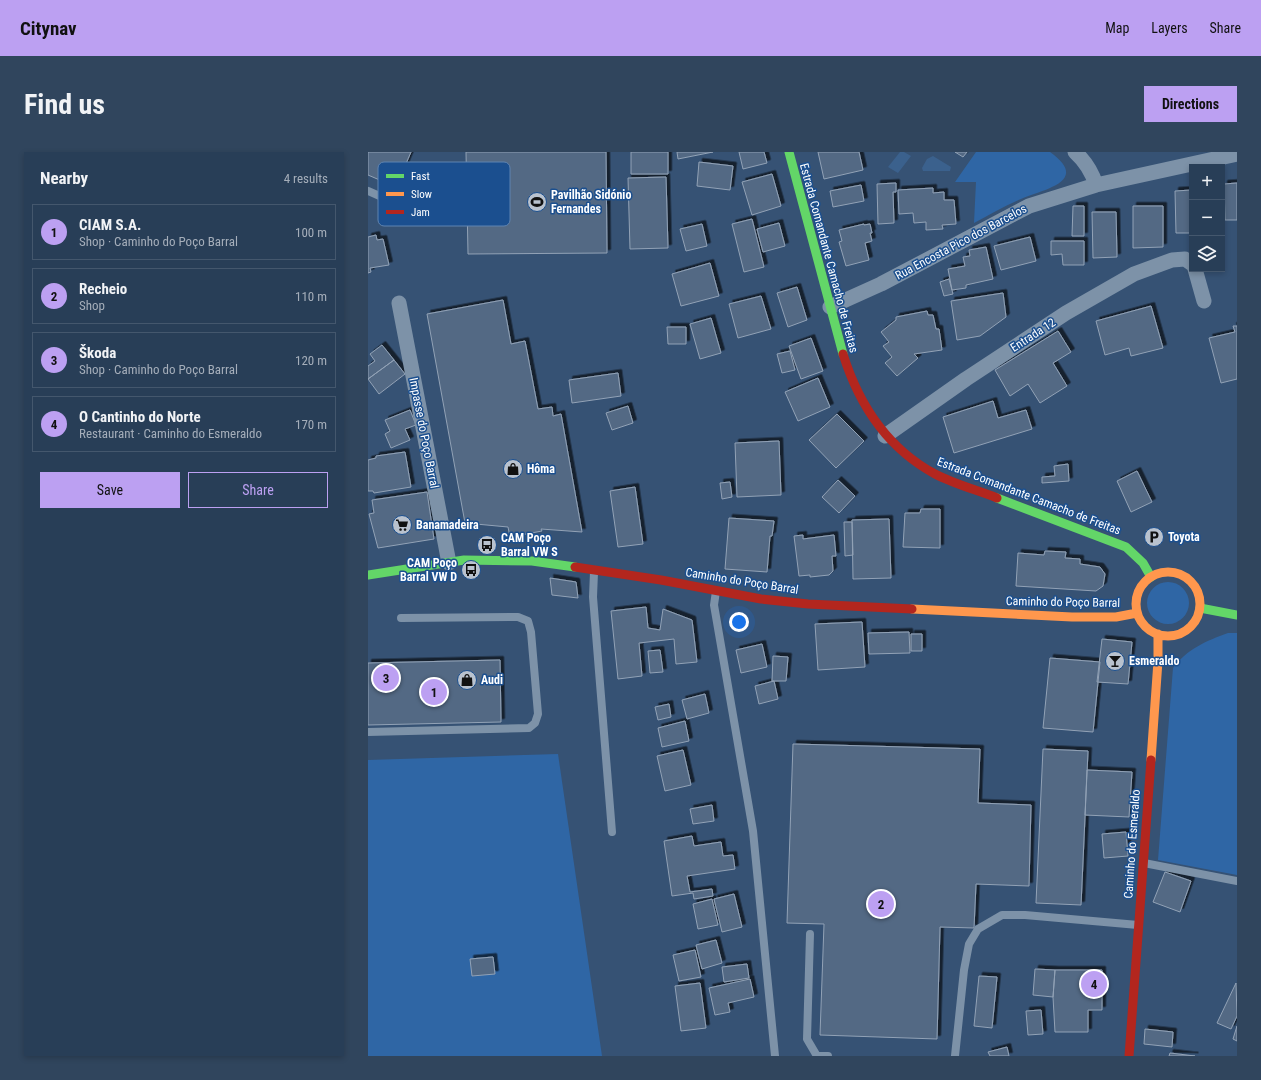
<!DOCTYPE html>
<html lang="en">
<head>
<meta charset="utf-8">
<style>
  :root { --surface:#283e57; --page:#30455d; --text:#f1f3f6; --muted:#a5aeba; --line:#44576d; --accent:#bca0f2 }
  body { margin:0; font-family:"Roboto Condensed",sans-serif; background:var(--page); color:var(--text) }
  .controls { position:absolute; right:12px; top:12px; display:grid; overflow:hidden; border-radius:0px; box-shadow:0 2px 6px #0003 }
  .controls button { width:36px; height:36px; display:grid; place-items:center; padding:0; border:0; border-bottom:1px solid var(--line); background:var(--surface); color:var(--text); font:20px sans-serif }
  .you { position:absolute; left:371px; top:470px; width:14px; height:14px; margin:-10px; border:3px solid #fff; border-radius:50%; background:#1a73e8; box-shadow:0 0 0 6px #1a73e833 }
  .badge { display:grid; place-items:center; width:26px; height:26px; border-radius:50%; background:var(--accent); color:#111; font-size:13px; font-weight:700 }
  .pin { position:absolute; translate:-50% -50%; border:2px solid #fff; box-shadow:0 1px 4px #0006 }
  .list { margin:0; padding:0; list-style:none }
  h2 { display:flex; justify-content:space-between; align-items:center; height:52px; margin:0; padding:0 16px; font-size:17px }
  h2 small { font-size:13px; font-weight:400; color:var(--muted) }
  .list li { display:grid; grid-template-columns:26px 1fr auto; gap:12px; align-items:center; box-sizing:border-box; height:56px; margin:0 8px 8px; padding:0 8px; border:1px solid var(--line); border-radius:0px }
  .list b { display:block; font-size:15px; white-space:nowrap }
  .list p { margin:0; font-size:13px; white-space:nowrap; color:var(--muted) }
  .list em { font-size:13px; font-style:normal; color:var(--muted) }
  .actions { display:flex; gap:8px; padding:12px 16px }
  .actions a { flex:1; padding:9px 0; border:1px solid var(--accent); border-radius:0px; text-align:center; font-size:14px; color:var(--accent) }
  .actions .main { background:var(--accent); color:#111 }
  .icon { flex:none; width:22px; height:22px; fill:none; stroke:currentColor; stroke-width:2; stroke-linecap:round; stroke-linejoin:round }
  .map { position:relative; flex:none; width:869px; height:904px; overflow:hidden; border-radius:0px }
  header { display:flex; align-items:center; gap:24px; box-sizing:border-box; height:56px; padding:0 20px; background:var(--accent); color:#111 }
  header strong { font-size:19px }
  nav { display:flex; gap:22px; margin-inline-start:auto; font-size:14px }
  .intro { display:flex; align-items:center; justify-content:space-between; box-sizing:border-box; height:96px; padding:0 24px }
  h1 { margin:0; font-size:28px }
  .button { padding:10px 18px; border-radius:0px; background:var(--accent); color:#111; font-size:14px; font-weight:700 }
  main { display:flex; gap:24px; padding:0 24px }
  aside { flex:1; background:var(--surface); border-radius:0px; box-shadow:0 2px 6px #0003 }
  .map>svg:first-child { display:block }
  .green { fill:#2f66a5 }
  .water { fill:#3b618d }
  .building { fill:#526984; stroke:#92a2b6; filter:url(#shadow) }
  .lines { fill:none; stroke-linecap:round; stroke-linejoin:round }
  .lane { stroke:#7d92a8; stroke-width:8 }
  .street { stroke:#7d92a8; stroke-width:15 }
  .fast { stroke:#63d668; stroke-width:9 }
  .slow { stroke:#ff974d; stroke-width:9 }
  .jam { stroke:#b3261e; stroke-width:9 }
  .labels { text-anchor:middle; stroke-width:3; stroke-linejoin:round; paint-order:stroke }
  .poi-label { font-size:12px; font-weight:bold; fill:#fff; stroke:#1b4f8f; text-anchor:start }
  .street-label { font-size:12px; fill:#fff; stroke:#1b4f8f }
  .key { fill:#1b4f8f; stroke:#5f84b1; stroke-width:1 }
  .key-label { font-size:11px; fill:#fff }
</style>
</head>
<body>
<header>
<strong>Citynav</strong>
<nav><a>Map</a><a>Layers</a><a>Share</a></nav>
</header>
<div class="intro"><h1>Find us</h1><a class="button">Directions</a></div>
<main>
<aside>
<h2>Nearby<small>4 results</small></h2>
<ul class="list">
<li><span class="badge">1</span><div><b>CIAM S.A.</b><p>Shop · Caminho do Poço Barral</p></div><em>100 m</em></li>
<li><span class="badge">2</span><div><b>Recheio</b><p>Shop</p></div><em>110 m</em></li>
<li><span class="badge">3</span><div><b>Škoda</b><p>Shop · Caminho do Poço Barral</p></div><em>120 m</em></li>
<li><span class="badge">4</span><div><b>O Cantinho do Norte</b><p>Restaurant · Caminho do Esmeraldo</p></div><em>170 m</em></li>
</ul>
<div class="actions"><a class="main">Save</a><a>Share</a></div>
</aside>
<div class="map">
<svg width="869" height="904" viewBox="0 0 869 904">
  <defs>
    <filter id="shadow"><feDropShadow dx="3.5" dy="-3.5" stdDeviation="0" flood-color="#0009"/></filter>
  </defs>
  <rect width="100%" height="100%" fill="#365274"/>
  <!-- green -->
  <path class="green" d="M608,0H682C724,30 673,38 653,47C637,54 621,63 606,71L608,30H587Z
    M779 451a21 21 0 1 1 42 0a21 21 0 1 1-42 0Z
    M860,481H869V723L790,708L805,516C819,497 838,489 860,481Z
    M190,602L234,904H0V608Z"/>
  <!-- water -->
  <path class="water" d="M532,0H536L543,4L530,21L520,15Z
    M565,4L583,15L582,19H555L554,16L559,7Z"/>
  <!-- building -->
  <path class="building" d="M0,0H43L28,35L0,23Z
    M98,0H238L239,101L100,102Z
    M263,0H300V22H263Z
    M309,0H345L310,7Z
    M371,0H396L399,11L375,17Z
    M450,0H491L495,18L456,27Z
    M587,0H599L595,5Z
    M331,10L365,14L362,38L329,34Z
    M404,22L413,54L384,63L374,30Z
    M298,25L300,96L262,97L260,26Z
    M528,31V40H525L526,71L510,72L509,32Z
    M869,31V68H857L856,32Z
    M493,33L496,49L465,55L462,39Z
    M565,36V41L576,40V48H586L588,72L574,73L575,77L558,78V70L546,71L545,61L531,62L530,38Z
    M824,38V81H808L807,39Z
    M705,54H716V84H704Z
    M765,54H795V95L765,96Z
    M724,60H748L749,105L725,106Z
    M384,67L396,115L376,120L364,72Z
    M411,71L417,94L395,100L389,77Z
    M334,72L339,94L318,99L312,77Z
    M496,72V73L502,72L504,81H502L504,89L497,91L501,108L478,114L471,90L474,89L471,78Z
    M8,83L9,88L15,87L21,113L2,116L3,120L0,121V85Z
    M662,85L668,109L633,118L626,94Z
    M683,89H716V113H695L694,102L683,103Z
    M618,95L625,127L598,133V136L584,138L580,117L597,114L595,105L602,104L601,98Z
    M342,111L351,144L313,154L304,122Z
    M581,127L585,142L576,144L572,130Z
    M429,135L439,168L420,175L409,141Z
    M635,141L638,165L612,184L589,188L583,149Z
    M393,144L403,177L370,186L361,152Z
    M135,148L143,192L157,189L170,257L184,255L185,264L193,262L214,380L173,377L174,379L142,385L140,375L97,371L59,162Z
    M783,154L795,196L763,204L761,196L737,203L728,169Z
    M559,159L560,163H565L568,177H571L574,198L546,202L550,206L529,224L517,211L524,205L515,194L521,190L513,180L528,168V165Z
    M343,166L353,201L332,207L322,172Z
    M865,174H869V227L853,231L841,186L867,180Z
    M299,175H318V192H300Z
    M690,179L703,200L685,211L699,234L672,251L660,232L642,244L627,218Z
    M443,186L455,219L433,227L421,194Z
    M14,193L26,208L0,227V214L7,209L2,202Z
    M422,199L427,218L414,221L409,202Z
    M26,208L37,222L11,242L0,227Z
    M250,221L253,244L204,251L201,228Z
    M450,226L462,255L430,269L417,240Z
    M625,249L630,266L658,258L664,277L586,301L575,265Z
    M260,254L265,271L244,278L238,261Z
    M42,258L48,273L37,277L42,288L23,296L17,282L22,279L17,268Z
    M469,262L496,289L468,316L441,288Z
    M411,289L413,343L369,345L367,291Z
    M37,300L43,335L6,341L5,339H0V308L8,306V304Z
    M700,312L701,329L674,331V325L687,324L686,314Z
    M769,319L784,350L763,360L749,329Z
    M470,328L487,344L471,361L454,345Z
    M362,330L364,345L354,347L352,331Z
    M267,335L275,392L250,395L242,339Z
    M59,340L66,387L10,396L1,362L6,361L4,348Z
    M553,357H572V396L535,395L537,361H552Z
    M361,366L406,369L404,384H402L399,420L357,417Z
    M521,367L523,426L485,427L484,368Z
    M476,370H484L485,403L477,404Z
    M435,383V387L466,383L468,404H464L465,419L461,423L442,425V423L431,424L426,384Z
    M677,399L698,400L697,406L712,407V412L732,415L737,422L735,434L728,439L648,434L650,401L676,403Z
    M182,426L208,430L210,446L184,443Z
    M278,455L280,476L292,478L295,457L324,468L329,510L308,512L306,487L271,491L274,524L250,527L243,459Z
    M494,470L497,515L450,518L447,472Z
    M541,480L542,501L501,502L500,481Z
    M543,482H554V499H543Z
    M734,487L764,490L760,532L729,530Z
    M394,492L399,515L373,521L368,498Z
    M292,498L295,520L282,521L280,499Z
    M405,504L420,505L418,529H404Z
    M682,506L732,510L725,580L675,576Z
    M132,508L133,570L0,573V511Z
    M406,529L410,547L391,552L387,534Z
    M337,542L341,561L319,567L314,548Z
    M301,552L303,565L290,568L287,555Z
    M317,569L321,589L294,595L290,576Z
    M425,592L612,597L610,651L663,653L661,734L608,732L606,776L572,775L569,887L452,883L456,772L419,771Z
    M675,597L720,599L713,753L668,751Z
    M315,598L323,633L297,639L289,604Z
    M719,618L764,620L761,665L717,663Z
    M344,653L346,669L325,672L322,657Z
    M758,680L760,704L736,706L734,682Z
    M324,684L326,694L353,690L355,704L365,703L367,717L319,724L322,740L344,737L345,744L326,747L325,741L304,744L296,689Z
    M797,720L823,729L812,760L785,750Z
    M366,742L374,775L354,780L346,747Z
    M344,747L350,773L330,777L325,752Z
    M348,788L354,811L334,817L328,793Z
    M327,798L333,825L311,829L305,803Z
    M125,805L127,822L104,824L102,807Z
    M379,812L381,826L356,830L354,815Z
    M667,817L687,818L685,845L665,843Z
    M687,818H734V858H720V880H687L685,845Z
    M611,824L629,825L624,876L606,874Z
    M382,827L386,845L360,851L362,860L347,863L341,836Z
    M332,831L338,876L313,879L307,834Z
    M868,831L869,864L863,877L849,871Z
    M673,858L675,882L660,883L658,859Z
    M869,874V889L865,887Z
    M777,877L805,880L804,895L776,892Z
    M639,895L641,904H622L620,900Z
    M802,901L827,904H801Z"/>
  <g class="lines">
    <!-- lane -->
    <path class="lane" d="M0,39L50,61
      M226,420L225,445L244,680
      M348,439L346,453L385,679L407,904
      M0,580L161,576L167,571L170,562L163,480L160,469L150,465L33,466
      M776,711L869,729
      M442,782L439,887L449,904H460
      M587,904L596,818L601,792L610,777L634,763H657L770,773"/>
    <!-- street -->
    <path class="street" d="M707,0C718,10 724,20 728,33
      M827,117L836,149
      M31,151L81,411
      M462,155L513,132L661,54L728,33L869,2
      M517,284L598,227L698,161L766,122L804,108L817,107L824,112"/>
    <!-- fast -->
    <path class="fast" d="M421,0L475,202
      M629,346L758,395L775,411L783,425
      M0,423L96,408L164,409L207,415
      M832,456L869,463"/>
    <!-- slow -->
    <path class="slow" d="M768 452a32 32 0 1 1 64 0a32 32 0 1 1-64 0Z
      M544,457L704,465H748L769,461
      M783,608L790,509V482"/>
    <!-- jam -->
    <path class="jam" d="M475,202C491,253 519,296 567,322C586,332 609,338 629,346
      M207,415L293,428L393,447L440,452L544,457
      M761,904L783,608"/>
  </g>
  <!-- icons -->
  <defs>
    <symbol id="stadium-disc" viewBox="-11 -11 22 22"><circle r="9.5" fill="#b9c2ce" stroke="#1b4f8f"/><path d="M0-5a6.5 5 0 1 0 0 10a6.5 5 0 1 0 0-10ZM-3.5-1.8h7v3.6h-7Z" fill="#111"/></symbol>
    <symbol id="shop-disc" viewBox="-11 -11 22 22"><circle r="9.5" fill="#b9c2ce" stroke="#1b4f8f"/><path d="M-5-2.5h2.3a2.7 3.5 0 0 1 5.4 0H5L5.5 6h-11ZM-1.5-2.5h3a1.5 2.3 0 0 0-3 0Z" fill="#111"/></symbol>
    <symbol id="supermarket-disc" viewBox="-11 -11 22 22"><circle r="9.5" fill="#b9c2ce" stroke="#1b4f8f"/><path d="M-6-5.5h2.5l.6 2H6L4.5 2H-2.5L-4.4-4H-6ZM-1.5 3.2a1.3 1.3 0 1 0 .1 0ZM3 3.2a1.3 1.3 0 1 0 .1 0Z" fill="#111"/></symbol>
    <symbol id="parking-disc" viewBox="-11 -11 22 22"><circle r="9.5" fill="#b9c2ce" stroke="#1b4f8f"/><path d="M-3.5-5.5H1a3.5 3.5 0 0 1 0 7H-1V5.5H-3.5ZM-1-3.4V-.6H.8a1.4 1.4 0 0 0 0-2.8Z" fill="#111"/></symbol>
    <symbol id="bus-disc" viewBox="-11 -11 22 22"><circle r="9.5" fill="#b9c2ce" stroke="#1b4f8f"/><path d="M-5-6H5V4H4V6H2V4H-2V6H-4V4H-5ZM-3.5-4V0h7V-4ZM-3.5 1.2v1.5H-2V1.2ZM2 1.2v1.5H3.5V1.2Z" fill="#111"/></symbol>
    <symbol id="bar-disc" viewBox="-11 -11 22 22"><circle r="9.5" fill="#b9c2ce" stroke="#1b4f8f"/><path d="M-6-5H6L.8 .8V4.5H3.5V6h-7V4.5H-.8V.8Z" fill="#111"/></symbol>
  </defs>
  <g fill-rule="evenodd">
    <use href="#stadium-disc" x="158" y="39" width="22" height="22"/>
    <use href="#shop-disc" x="134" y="306" width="22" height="22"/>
    <use href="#supermarket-disc" x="23" y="362" width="22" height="22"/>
    <use href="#parking-disc" x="775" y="374" width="22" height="22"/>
    <use href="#bus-disc" x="108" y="382" width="22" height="22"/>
    <use href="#bus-disc" x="92" y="407" width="22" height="22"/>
    <use href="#bar-disc" x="736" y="498" width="22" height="22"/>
    <use href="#shop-disc" x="88" y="517" width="22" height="22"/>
  </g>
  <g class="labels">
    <!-- poi labels -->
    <g class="poi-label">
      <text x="183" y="47">Pavilhão Sidónio<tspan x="183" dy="14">Fernandes</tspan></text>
      <text x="159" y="321">Hôma</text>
      <text x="48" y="377">Banamadeira</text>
      <text x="800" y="389">Toyota</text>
      <text x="133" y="390">CAM Poço<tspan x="133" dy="14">Barral VW S</tspan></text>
      <text x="89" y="415" text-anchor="end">CAM Poço<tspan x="89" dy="14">Barral VW D</tspan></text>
      <text x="761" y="513">Esmeraldo</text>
      <text x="113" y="532">Audi</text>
    </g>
    <!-- street labels -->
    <g class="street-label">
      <text transform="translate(593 90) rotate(-28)" y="4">Rua Encosta Pico dos Barcelos</text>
      <text transform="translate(461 106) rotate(75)" y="4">Estrada Comandante Camacho de Freitas</text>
      <text transform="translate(665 183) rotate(-33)" y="4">Entrada 12</text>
      <text transform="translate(56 281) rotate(79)" y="4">Impasse do Poço Barral</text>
      <text transform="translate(661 344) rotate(21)" y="4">Estrada Comandante Camacho de Freitas</text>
      <text transform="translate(374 429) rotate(9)" y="4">Caminho do Poço Barral</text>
      <text transform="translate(695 450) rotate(1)" y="4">Caminho do Poço Barral</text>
      <text transform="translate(764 692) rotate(-86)" y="4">Caminho do Esmeraldo</text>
    </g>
  </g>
  <!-- legend -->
  <rect x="10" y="10" width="132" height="64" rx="6" class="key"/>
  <rect x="18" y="22" width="18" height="4" fill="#63d668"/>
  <rect x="18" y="40" width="18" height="4" fill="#ff974d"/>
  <rect x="18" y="58" width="18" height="4" fill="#b3261e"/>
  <g class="key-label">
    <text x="43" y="28">Fast</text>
    <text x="43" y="46">Slow</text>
    <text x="43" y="64">Jam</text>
  </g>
</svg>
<div class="controls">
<button>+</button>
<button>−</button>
<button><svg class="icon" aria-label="layers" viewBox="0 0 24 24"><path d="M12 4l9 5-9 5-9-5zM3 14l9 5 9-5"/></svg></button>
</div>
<div class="you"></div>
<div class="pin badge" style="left:66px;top:540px">1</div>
<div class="pin badge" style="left:513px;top:752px">2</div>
<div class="pin badge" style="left:18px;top:526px">3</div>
<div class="pin badge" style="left:726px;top:832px">4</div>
</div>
</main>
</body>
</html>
